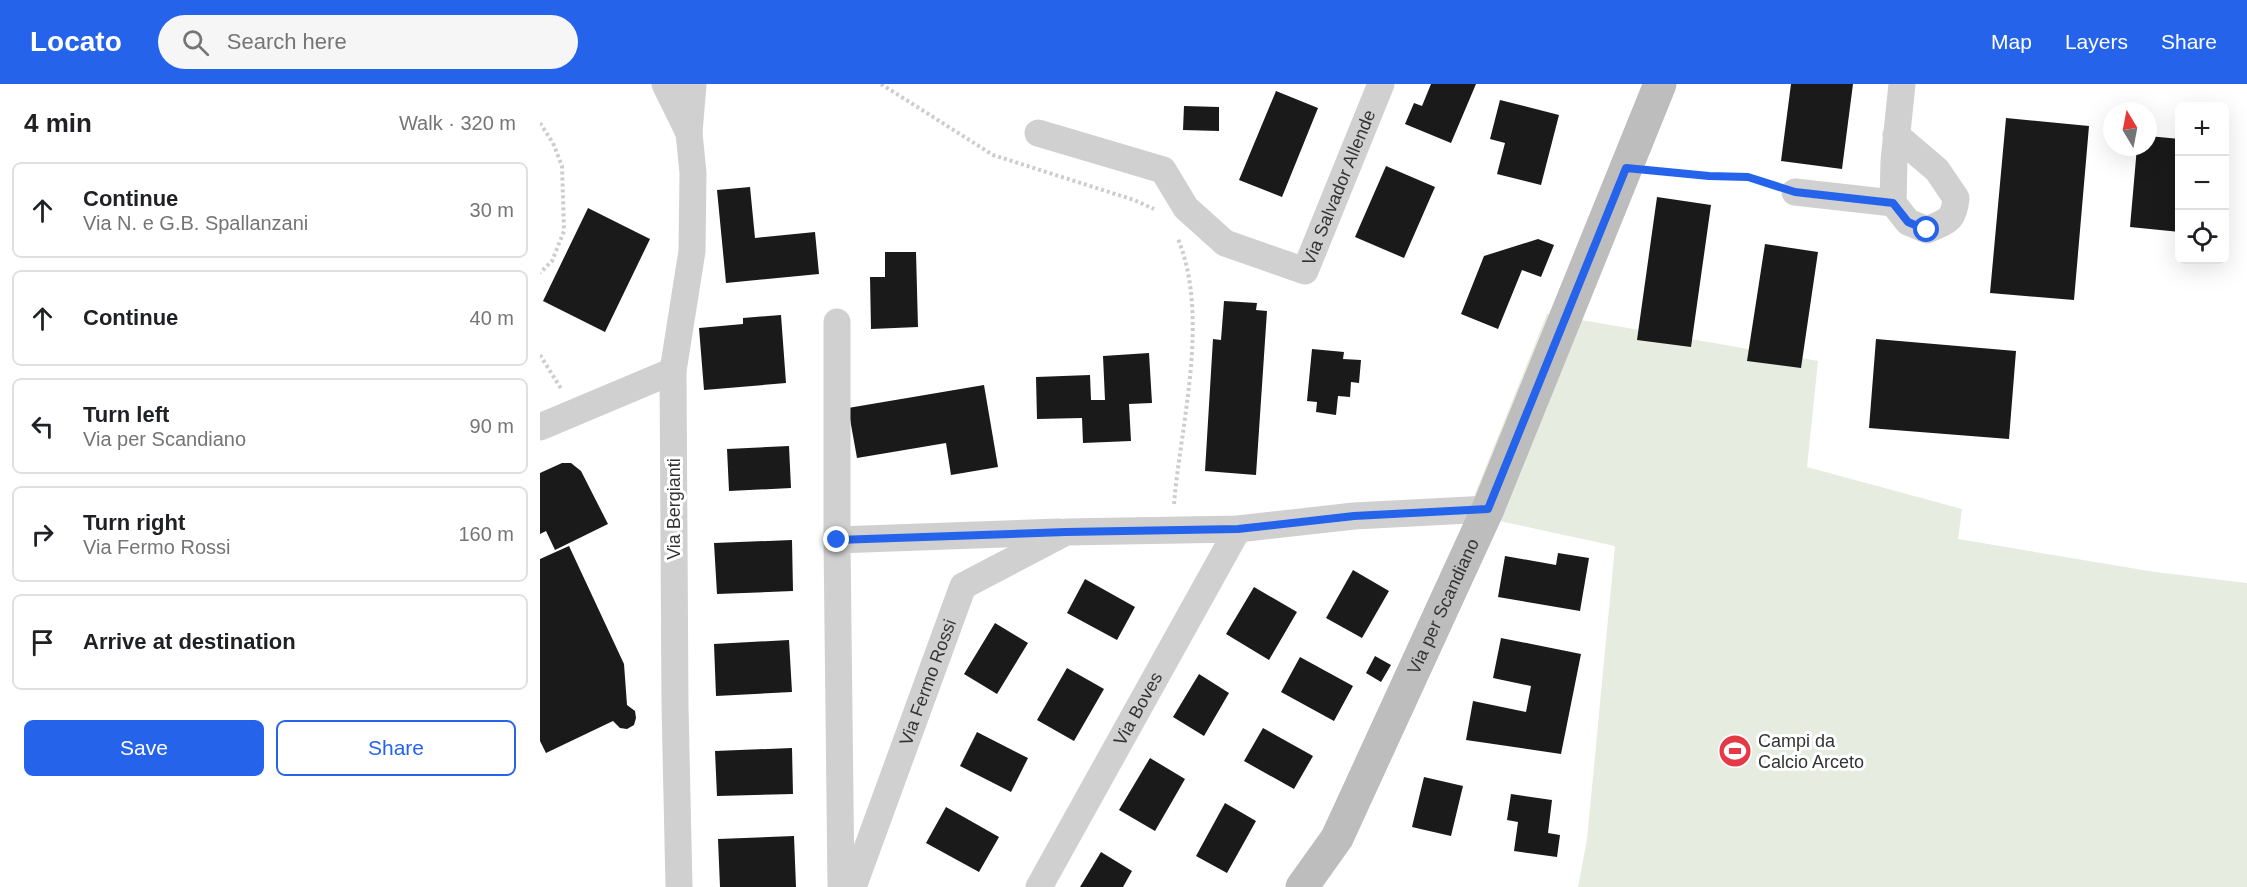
<!DOCTYPE html>
<html lang="en">
<head>
<meta charset="utf-8">
<style>
  :root { --surface:#fff; --page:#f6f6f6; --text:#202124; --muted:#757577; --line:#e0e0e0; --accent:#2563eb }
  body { margin:0; font-family:Helvetica,sans-serif; background:var(--page); color:var(--text) }
  .controls { position:absolute; right:18px; top:18px; display:grid; overflow:hidden; border-radius:9px; box-shadow:0 6px 24px #0002 }
  .controls button { width:54px; height:54px; display:grid; place-items:center; padding:0; border:0; border-bottom:2px solid var(--line); background:var(--surface); color:var(--text); font:30px sans-serif }
  .compass { position:absolute; left:1563px; top:18px; width:54px; height:54px; border-radius:50%; background:var(--surface); box-shadow:0 6px 24px #0002; rotate:350deg }
  .stop { position:absolute; width:18px; height:18px; margin:-14px; border:4px solid #2563eb; border-radius:50%; background:#fff }
  .stop.end { background:#2563eb; border-color:#fff; box-shadow:0 2px 6px #0008 }
  .list { margin:0; padding:0; list-style:none }
  h2 { display:flex; justify-content:space-between; align-items:center; height:78px; margin:0; padding:0 24px; font-size:26px }
  h2 small { font-size:20px; font-weight:400; color:var(--muted) }
  .list li { display:grid; grid-template-columns:39px 1fr auto; gap:18px; align-items:center; box-sizing:border-box; height:96px; margin:0 12px 12px; padding:0 12px; border:2px solid var(--line); border-radius:9px }
  .list b { display:block; font-size:22px; white-space:nowrap }
  .list p { margin:0; font-size:20px; white-space:nowrap; color:var(--muted) }
  .list em { font-size:20px; font-style:normal; color:var(--muted) }
  .actions { display:flex; gap:12px; padding:18px 24px }
  .actions a { flex:1; padding:14px 0; border:2px solid var(--accent); border-radius:9px; text-align:center; font-size:21px; color:var(--accent) }
  .actions .main { background:var(--accent); color:#fff }
  .icon { flex:none; width:33px; height:33px; fill:none; stroke:currentColor; stroke-width:2; stroke-linecap:round; stroke-linejoin:round }
  .map { position:relative; flex:none; width:1707px; height:803px; overflow:hidden }
  header { display:flex; align-items:center; gap:36px; box-sizing:border-box; height:84px; padding:0 30px; background:var(--accent); color:#fff }
  header strong { font-size:28px }
  nav { display:flex; gap:33px; margin-inline-start:auto; font-size:21px }
  .search { width:420px; height:54px; background:var(--page); display:flex; align-items:center; gap:15px; box-sizing:border-box; padding:0 21px; border-radius:33px; color:var(--muted); font-size:22px }
  main { display:flex }
  aside { flex:1; background:var(--surface) }
  .map>svg:first-child { display:block }
  .green { fill:#e6ecdf }
  .building { fill:#1a1a1a }
  .lines { fill:none; stroke-linecap:round; stroke-linejoin:round }
  .path { stroke:#cdcdcd; stroke-width:4; stroke-dasharray:3 3; stroke-linecap:butt }
  .street { stroke:#d0d0d0; stroke-width:27 }
  .secondary { stroke:#bdbdbd; stroke-width:33 }
  .route { stroke:#2563eb; stroke-width:8 }
  .labels { text-anchor:middle; stroke-width:6; stroke-linejoin:round; paint-order:stroke }
  .street-label { font-size:18px; fill:#333; stroke:#fff }
  .poi-label { font-size:18px; fill:#333; stroke:#fff; text-anchor:start }
</style>
</head>
<body>
<header>
<strong>Locato</strong>
<div class="search"><svg class="icon" aria-label="search" viewBox="0 0 24 24"><circle cx="10" cy="10" r="6"/><path d="M15 15l6 6"/></svg>Search here</div>
<nav><a>Map</a><a>Layers</a><a>Share</a></nav>
</header>
<main>
<aside>
<h2>4 min<small>Walk · 320 m</small></h2>
<ul class="list">
<li><svg class="icon" aria-label="ahead" viewBox="0 0 24 24"><path d="M12 20V5M6 11l6-6 6 6"/></svg><div><b>Continue</b><p>Via N. e G.B. Spallanzani</p></div><em>30 m</em></li>
<li><svg class="icon" aria-label="ahead" viewBox="0 0 24 24"><path d="M12 20V5M6 11l6-6 6 6"/></svg><div><b>Continue</b></div><em>40 m</em></li>
<li><svg class="icon" aria-label="left" viewBox="0 0 24 24"><path d="M17 20v-9H6M10 6l-5 5 5 5"/></svg><div><b>Turn left</b><p>Via per Scandiano</p></div><em>90 m</em></li>
<li><svg class="icon" aria-label="right" viewBox="0 0 24 24"><path d="M7 20v-9h11M14 6l5 5-5 5"/></svg><div><b>Turn right</b><p>Via Fermo Rossi</p></div><em>160 m</em></li>
<li><svg class="icon" aria-label="arrive" viewBox="0 0 24 24"><path d="M6 21V4h12l-3 4 3 4H6"/></svg><div><b>Arrive at destination</b></div></li>
</ul>
<div class="actions"><a class="main">Save</a><a>Share</a></div>
</aside>
<div class="map">
<svg width="1707" height="803" viewBox="0 0 1707 803">
  <rect width="100%" height="100%" fill="#fff"/>
  <!-- green -->
  <path class="green" d="M1007,230L1278,277L1267,383L1422,425L1418,455L1615,488L1707,499V803H1038L1047,756L1075,462L927,430Z"/>
  <!-- building -->
  <path class="building" d="M891,0H936L911,59L865,40L874,19L882,22Z
    M1251,0H1313L1302,85L1241,77Z
    M736,7L778,24L742,113L699,96Z
    M960,16L1019,31L1001,101L957,90L965,59L950,55Z
    M644,22L679,23V47L643,46Z
    M1466,34L1549,42L1534,216L1450,209Z
    M1608,52L1640,55V148L1590,143L1597,63H1608Z
    M846,82L895,103L864,174L815,153Z
    M210,103L215,154L275,148L279,190L186,199L177,106Z
    M1117,113L1171,121L1151,263L1097,256Z
    M48,124L110,155L65,248L3,217Z
    M998,155L1014,161L1001,193L982,186L958,245L921,230L944,172Z
    M1225,160L1278,168L1261,284L1207,277Z
    M345,168H376L378,243L331,245L330,193H345Z
    M684,217L717,219L716,226L727,227L716,391L665,387L673,255L681,256Z
    M241,231L246,299L164,306L159,244L203,240V234Z
    M1336,255L1476,267L1469,355L1329,344Z
    M772,265L804,268L803,275L821,276L819,299L811,298L810,313L798,312L796,331L776,328L777,318L767,317Z
    M609,269L612,319L589,320L591,357L543,359L542,334L497,335L496,293L550,291L551,316H565L563,272Z
    M444,301L458,383L411,391L406,359L317,374L308,324Z
    M249,362L251,404L189,407L187,365Z
    M22,379H31L41,387L68,440L15,466L6,447L0,450V389Z
    M252,456L253,507L177,510L174,459Z
    M29,462L84,580L87,621L95,627L96,634L94,641L87,645L80,644L73,637L6,669L0,657V475Z
    M1018,469L1049,474L1040,527L958,513L965,472L1016,481Z
    M813,486L849,507L822,554L786,534Z
    M545,495L595,523L577,556L527,529Z
    M714,503L757,528L729,576L686,550Z
    M455,539L488,559L457,610L424,590Z
    M961,554L1041,570L1021,670L926,656L933,617L986,628L991,602L953,594Z
    M249,556L252,608L176,612L174,560Z
    M835,572L851,581L841,598L826,589Z
    M760,573L813,602L794,637L741,608Z
    M527,584L564,605L534,657L497,636Z
    M659,590L689,609L664,652L633,633Z
    M723,644L773,672L754,705L704,677Z
    M437,648L488,674L471,708L420,682Z
    M252,664L253,710L177,712L175,667Z
    M610,674L645,695L615,747L579,726Z
    M884,693L923,702L911,752L872,743Z
    M971,710L1012,716L1008,749L1020,751L1017,773L974,767L978,738L967,736Z
    M685,719L716,737L687,789L656,772Z
    M406,723L459,753L439,788L386,759Z
    M254,752L256,803H180L178,755Z
    M561,768L592,787L583,803H540Z"/>
  <g class="lines">
    <!-- path -->
    <path class="path" d="M341,0L453,71L594,116L614,125
      M0,39L13,59L22,82L24,147L12,177L0,189
      M1117,88L1208,93L1231,100
      M0,271L22,306
      M634,420C641,338 670,233 638,155"/>
    <!-- street -->
    <g class="street">
      <path d="M125,0L149,49L153,0"/>
      <path id="s1" d="M498,49L623,86L646,124L685,159L765,187L841,0"/>
      <path d="M1356,51L1397,86L1416,114C1414,137 1407,137 1387,146L1368,138L1353,119L1354,77L1362,0"/>
      <path d="M1255,108L1353,119"/>
      <path d="M297,238V456"/>
      <path d="M0,343L133,287"/>
      <path d="M139,803L135,622L133,287L152,167L153,89L149,49"/>
      <path d="M301,803L297,456L519,448"/>
      <path id="s2" d="M313,803L423,502L526,448L698,445L814,432L948,425"/>
      <path id="s3" d="M499,803L698,445"/>
    </g>
    <!-- secondary -->
    <path class="secondary" id="s4" d="M762,803L797,754L948,425L1120,0"/>
  </g>
  <g class="lines">
    <!-- route -->
    <path class="route" d="M297,456L526,448L698,445L814,432L948,425L1086,84L1169,92L1208,93L1255,108L1353,119L1368,138L1387,146"/>
  </g>
  <!-- icons -->
  <defs>
    <symbol id="stadium-disc" viewBox="-11 -11 22 22"><circle r="9.5" fill="#e63946" stroke="#fff"/><path d="M0-5a6.5 5 0 1 0 0 10a6.5 5 0 1 0 0-10ZM-3.5-1.8h7v3.6h-7Z" fill="#fff"/></symbol>
  </defs>
  <g fill-rule="evenodd">
    <use href="#stadium-disc" x="1176" y="648" width="38" height="38"/>
  </g>
  <g class="labels">
    <!-- street labels -->
    <g class="street-label">
      <text dy="6" stroke="none"><textPath href="#s1" startOffset="402">Via Salvador Allende</textPath></text>
      <text transform="translate(134 425) rotate(-90)" y="6">Via Bergianti</text>
      <text dy="6" stroke="none"><textPath href="#s4" startOffset="315">Via per Scandiano</textPath></text>
      <text dy="6" stroke="none"><textPath href="#s2" startOffset="218">Via Fermo Rossi</textPath></text>
      <text dy="6" stroke="none"><textPath href="#s3" startOffset="204">Via Boves</textPath></text>
    </g>
    <!-- poi labels -->
    <g class="poi-label">
      <text x="1218" y="663">Campi da<tspan x="1218" dy="21">Calcio Arceto</tspan></text>
    </g>
  </g>
</svg>
<div class="controls">
<button>+</button>
<button>−</button>
<button><svg class="icon" aria-label="locate" viewBox="0 0 24 24"><circle cx="12" cy="12" r="6"/><path d="M12 2v4M12 18v4M2 12h4M18 12h4"/></svg></button>
</div>
<svg class="compass" viewBox="-18 -18 36 36"><path d="M0-13l5 13h-10z" fill="#e53935"/><path d="M0 13l5-13h-10z" fill="#757577"/></svg>
<div class="stop" style="left:1387px;top:146px"></div>
<div class="stop end" style="left:297px;top:456px"></div>
</div>
</main>
</body>
</html>
